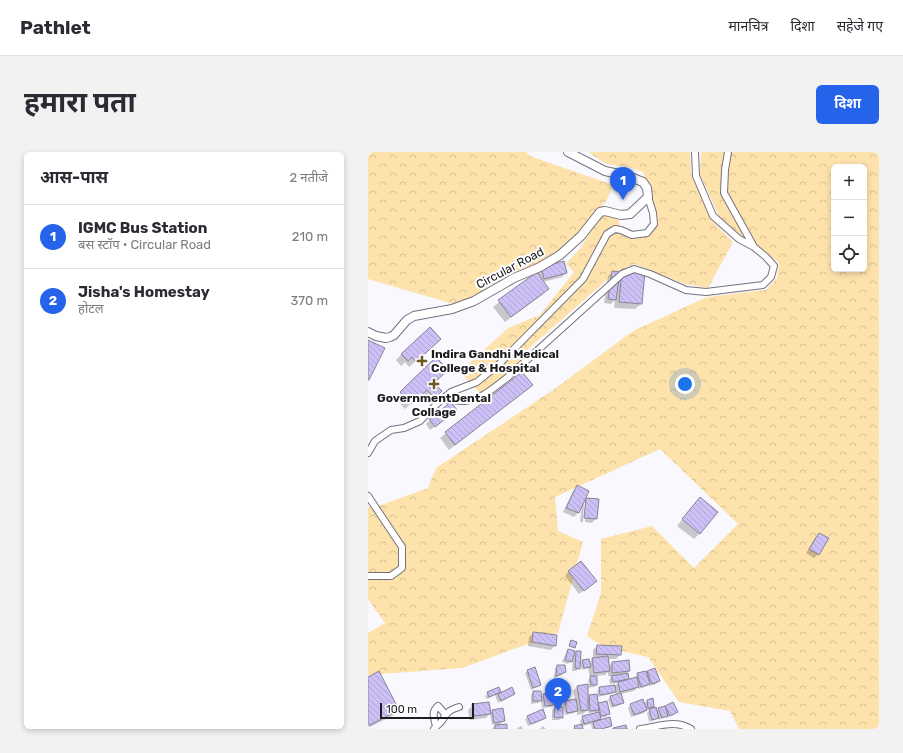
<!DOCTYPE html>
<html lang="hi">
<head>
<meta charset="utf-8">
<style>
  :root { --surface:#fff; --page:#f2f2f3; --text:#2b2b33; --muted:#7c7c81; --line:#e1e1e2; --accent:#2563eb }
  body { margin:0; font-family:Rubik,"Noto Sans Devanagari",sans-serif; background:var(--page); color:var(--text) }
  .controls { position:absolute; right:12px; top:12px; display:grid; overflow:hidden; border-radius:6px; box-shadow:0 2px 6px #0003 }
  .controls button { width:36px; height:36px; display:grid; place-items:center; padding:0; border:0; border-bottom:1px solid var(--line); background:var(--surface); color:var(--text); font:20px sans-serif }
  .scale { position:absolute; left:12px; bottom:10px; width:94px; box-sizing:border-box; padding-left:4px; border:2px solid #1d1c21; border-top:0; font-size:11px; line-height:14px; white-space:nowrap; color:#1d1c21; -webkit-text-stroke:3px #fff; paint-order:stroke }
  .you { position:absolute; left:317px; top:232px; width:14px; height:14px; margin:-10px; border:3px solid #fff; border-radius:50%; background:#1a73e8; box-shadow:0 0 0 6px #1a73e833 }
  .badge { display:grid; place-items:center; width:26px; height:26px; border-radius:50%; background:var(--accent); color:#fff; font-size:13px; font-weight:700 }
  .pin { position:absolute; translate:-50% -33px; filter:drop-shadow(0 1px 2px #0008) }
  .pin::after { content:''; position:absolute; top:21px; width:14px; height:12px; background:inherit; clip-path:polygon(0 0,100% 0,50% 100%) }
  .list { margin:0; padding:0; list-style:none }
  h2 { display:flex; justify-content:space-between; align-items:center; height:52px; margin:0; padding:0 16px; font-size:17px }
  h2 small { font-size:13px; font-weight:400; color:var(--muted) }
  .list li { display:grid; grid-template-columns:26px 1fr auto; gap:12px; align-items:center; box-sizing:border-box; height:64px; padding:0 16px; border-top:1px solid var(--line) }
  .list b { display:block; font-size:15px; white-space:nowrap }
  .list p { margin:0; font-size:13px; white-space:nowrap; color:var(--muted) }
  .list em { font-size:13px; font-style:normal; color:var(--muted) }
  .icon { flex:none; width:22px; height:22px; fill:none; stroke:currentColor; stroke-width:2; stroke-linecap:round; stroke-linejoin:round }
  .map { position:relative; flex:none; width:511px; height:577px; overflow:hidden; border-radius:6px }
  header { display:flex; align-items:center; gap:24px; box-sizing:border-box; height:56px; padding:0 20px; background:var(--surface); border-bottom:1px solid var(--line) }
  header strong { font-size:19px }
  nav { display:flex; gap:22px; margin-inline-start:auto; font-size:14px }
  .intro { display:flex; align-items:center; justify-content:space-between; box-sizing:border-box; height:96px; padding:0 24px }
  h1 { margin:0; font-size:28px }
  .button { padding:10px 18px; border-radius:6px; background:var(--accent); color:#fff; font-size:14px; font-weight:700 }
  main { display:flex; gap:24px; padding:0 24px }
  aside { flex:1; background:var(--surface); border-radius:6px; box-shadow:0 2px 6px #0003 }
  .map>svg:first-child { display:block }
  .forest { fill:url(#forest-crowns); fill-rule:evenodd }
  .shadow { fill:#0003; fill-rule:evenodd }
  .building { fill:url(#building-back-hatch); stroke:#888592 }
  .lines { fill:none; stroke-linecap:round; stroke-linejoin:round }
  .minor-casing { stroke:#75727f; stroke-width:8 }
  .major-casing { stroke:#75727f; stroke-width:10 }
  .minor { stroke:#fff; stroke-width:6 }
  .major { stroke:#fff; stroke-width:8 }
  .poi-dot { fill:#6e5727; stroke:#fff; stroke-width:1.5 }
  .labels { text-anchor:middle; stroke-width:4; stroke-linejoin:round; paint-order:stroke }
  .street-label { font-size:12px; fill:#1d1c21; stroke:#fff }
  .poi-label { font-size:12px; font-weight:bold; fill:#1d1c21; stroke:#fff; text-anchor:start }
</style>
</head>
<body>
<header>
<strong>Pathlet</strong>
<nav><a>मानचित्र</a><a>दिशा</a><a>सहेजे गए</a></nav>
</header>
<div class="intro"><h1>हमारा पता</h1><a class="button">दिशा</a></div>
<main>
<aside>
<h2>आस-पास<small>2 नतीजे</small></h2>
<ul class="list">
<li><span class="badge">1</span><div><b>IGMC Bus Station</b><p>बस स्टॉप · Circular Road</p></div><em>210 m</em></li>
<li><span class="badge">2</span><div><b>Jisha's Homestay</b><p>होटल</p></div><em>370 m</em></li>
</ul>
</aside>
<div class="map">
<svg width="511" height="577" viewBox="0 0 511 577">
  <defs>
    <pattern id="forest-crowns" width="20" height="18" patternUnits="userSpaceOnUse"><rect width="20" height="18" fill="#fee2ac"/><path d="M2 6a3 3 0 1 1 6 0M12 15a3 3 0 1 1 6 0" fill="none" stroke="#d9c194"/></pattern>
    <pattern id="building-back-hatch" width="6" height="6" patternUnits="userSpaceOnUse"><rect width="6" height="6" fill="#cdc0f7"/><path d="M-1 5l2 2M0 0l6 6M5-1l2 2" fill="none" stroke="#b0a4d3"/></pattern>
  </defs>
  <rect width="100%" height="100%" fill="#f9f8fe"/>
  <!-- forest -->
  <path class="forest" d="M0,0H158L162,4L245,33L239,48L192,103L136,124L92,154L0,127Z
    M220,0H322L323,23L344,69L365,90L340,136L317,132L266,112L247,121L159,198L138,228L113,242L92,220L140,176L172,163L206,120L198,112L214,94L230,66L239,62L251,68L253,82L266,86L282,83L289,73L275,20L260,15L238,12Z
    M333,0H511V577H371L362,559L311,550L280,505L236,495L219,484L233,441V387L284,374L326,416L370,372L292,297L187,345L190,379L215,390L190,481L94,516L0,523V481L17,471L0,447V355L13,353L60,336L68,316L185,238L265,179L339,145L398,138L409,126L411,111L391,95L372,83L351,64L332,23ZM466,15H496V117H466Z"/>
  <!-- shadow -->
  <path class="shadow" d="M174,116L198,121L194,125L175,130L180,137L174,143L137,170L125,155Z
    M255,118L273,152L267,157L246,156L247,148L243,152L236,151L240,124L245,120L252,121Z
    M66,193L41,215L37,210L33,214L28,208L34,202Z
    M68,207L65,231L73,239L60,251L52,243L37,257L27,246Z
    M163,233L81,298L72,286L78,281Z
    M83,262L62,278L58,272L62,268Z
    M209,335L216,347L230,348L228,366L224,371L217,370L218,350H216L215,370H212L214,353L210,361L206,365L195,360L205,339Z
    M326,352L332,381L326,387L309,374Z
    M451,382L450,402L446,406L438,401L447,386Z
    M201,419L223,433L211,442L197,424Z
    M166,481L187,493L183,498L160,494L161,485Z
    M229,494L252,503L248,507H239L240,515L244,511L261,519L259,521L260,527L257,529L268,527L267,525L270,522H278L280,520L290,529L288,532L281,534V532L279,534L271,537L270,535L266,539L252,542L255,551L252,553L243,556L240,547L243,545L248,543L247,539L244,542L229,545V552L238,550L240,562L238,565L231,566L232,569L243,574L240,576L224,577L223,572L214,574V577H205L207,575L213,573L212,568L215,565L228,561V560L220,561V558L215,562L209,563V559L206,561L197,563L195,553L197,550L207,548L205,539L209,535L221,533L220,528L222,526L220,516L214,518L212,511L215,509L221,511L225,507V498ZM240,520V524H245L241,528L242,532L250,531L246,535L232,536L229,539L230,543L221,544L219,545V536L226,535L228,533V524L237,523Z
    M200,498L203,509L200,512L194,510L198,501Z
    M208,500L211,516L208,519H204L205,503Z
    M189,514L197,520L194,523L186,526L187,516Z
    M160,519L172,533L169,535L163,538L157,521Z
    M0,526L30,558L24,564L0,576Z
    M130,536L133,542H146L143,544L130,551L127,543L119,547L117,544L120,541Z
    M165,540L172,546L176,543L181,546L186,552L183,555L174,556L173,548L170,551L163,552V543Z
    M279,549L285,554L276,561L263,565L260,556L263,553L276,552Z
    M105,553L122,561L118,566L102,568L100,558Z
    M187,555L194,565L191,568H184V558Z
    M298,555L309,560L299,566L298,564L291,568L290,566L287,568L281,570L279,561L282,558L288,559L291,557Z
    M125,559L136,569L131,573L138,577H124L128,572L124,573L122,561Z
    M160,565L177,566L175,568L160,574L157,567Z
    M153,574L155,577H148Z
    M175,574L178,577H172Z"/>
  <!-- building -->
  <path class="building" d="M196,109L199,121L176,127L173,115Z
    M254,117L277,119L274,152L251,150Z
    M244,119L252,120L248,148L240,147Z
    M169,120L181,137L143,165L130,148Z
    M62,175L73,187L48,210L44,205L40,209L33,202Z
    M0,188L17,196L1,228H0Z
    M68,205L80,218L66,231L74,239L67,246L59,238L44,252L32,240Z
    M154,220L165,233L87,293L77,280Z
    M83,250L89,258L67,275L61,267Z
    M209,333L221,339L211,361L198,356Z
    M332,345L350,360L332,382L314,367Z
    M218,346L231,347L229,367L216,366Z
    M451,381L461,386L451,403L441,397Z
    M213,409L229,429L216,439L200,419Z
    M165,480L189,483L188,494L164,490Z
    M203,488L209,490L207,496L201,494Z
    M229,493L254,494L253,503L228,502Z
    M200,497L207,499L204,510L197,508Z
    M208,499H213L212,517L207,516Z
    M240,504L242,519L226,521L224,506Z
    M221,507L223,515L216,516L214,508Z
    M261,508L262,519L244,521V510Z
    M189,513H197L198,520L188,524Z
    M167,515L173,533L165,536L159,518Z
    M287,516L292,529L284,532L279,519Z
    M11,519L31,558L0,574V525Z
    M278,519L282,532L273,535L269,521Z
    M260,521L261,527L245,530L243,524Z
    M222,524H229V533H223Z
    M269,525L271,535L252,540L250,530Z
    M220,532V558L213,559L209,534Z
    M247,533L248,540L232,543L231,535Z
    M131,535L133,540L121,545L119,540Z
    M144,535L147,542L133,549L130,542Z
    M165,539H173L174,549H165Z
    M181,541L182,545L186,544L187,553L177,554L175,542Z
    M253,541L256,551L245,554L242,544Z
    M229,542L231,558L222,559L221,543Z
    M285,546L286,555L280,556L279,548Z
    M208,547L210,559L199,561L197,549Z
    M275,547L279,558L266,563L262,552Z
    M239,549L242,562L233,564L230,551Z
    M121,550L123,562L106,564L104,552Z
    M305,550L310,560L302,564L297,554Z
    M187,554L195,555V566L186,565Z
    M297,554L300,564L294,566L290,556Z
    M288,555L291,566L284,568L281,557Z
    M135,556L137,569L126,571L124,558Z
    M175,557L178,566L163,572L159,564Z
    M231,560L233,567L216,572L214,564Z
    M242,565L244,574L233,577H227L225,570Z
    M139,572V577H127V573Z
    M214,572L215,577H207L206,574Z
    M258,573L259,577H245V576Z"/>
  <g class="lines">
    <defs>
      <path id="minor" d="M360,0L357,18L356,41L386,95
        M73,248C81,247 87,249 95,249C112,249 127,235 140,225L254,122L266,117L282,122L318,138L338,140L395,133L403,125L406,114L398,105L386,95L371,87L345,64L328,24L327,0
        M0,301L7,289L23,278L36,276L52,269L73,248L83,240L109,230L130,213L215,127L239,82L247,77L253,78L264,83L279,81L286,72L285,61L280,45
        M0,344L34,395V416L23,424H0
        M68,574C66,566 63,560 70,554L77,562
        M66,577C68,574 71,572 73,570C80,560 79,559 91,555
        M272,577C290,575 306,567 323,577"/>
      <path id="major" d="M0,180L8,184L18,186L22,185L26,183L39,168L46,164L84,157L106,149L146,126L172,115L192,103L213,84L232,60L237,59L253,63L262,62L280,45L279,36L275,30L260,24L237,19L200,0"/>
    </defs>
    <!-- minor casing -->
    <use href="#minor" class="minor-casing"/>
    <!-- major casing -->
    <use href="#major" class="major-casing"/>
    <!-- minor -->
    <use href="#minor" class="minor"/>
    <!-- major -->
    <use href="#major" class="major"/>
  </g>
  <!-- markers -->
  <g class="poi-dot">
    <path d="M52 203h4v4h4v4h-4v4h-4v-4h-4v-4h4z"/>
    <path d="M64 226h4v4h4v4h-4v4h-4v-4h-4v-4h4z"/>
  </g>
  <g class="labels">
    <!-- street labels -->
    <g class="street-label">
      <text transform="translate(142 116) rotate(-28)" y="4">Circular Road</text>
    </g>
    <!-- poi labels -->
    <g class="poi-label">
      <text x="63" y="206">Indira Gandhi Medical<tspan x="63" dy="14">College &amp; Hospital</tspan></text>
      <text x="66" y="250" text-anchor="middle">GovernmentDental<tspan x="66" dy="14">Collage</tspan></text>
    </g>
  </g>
</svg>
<div class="controls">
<button>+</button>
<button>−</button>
<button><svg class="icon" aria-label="locate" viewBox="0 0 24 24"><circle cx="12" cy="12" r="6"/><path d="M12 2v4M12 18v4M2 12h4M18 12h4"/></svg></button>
</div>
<div class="scale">100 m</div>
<div class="you"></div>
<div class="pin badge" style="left:255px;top:48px">1</div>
<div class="pin badge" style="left:190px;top:559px">2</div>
</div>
</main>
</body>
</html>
